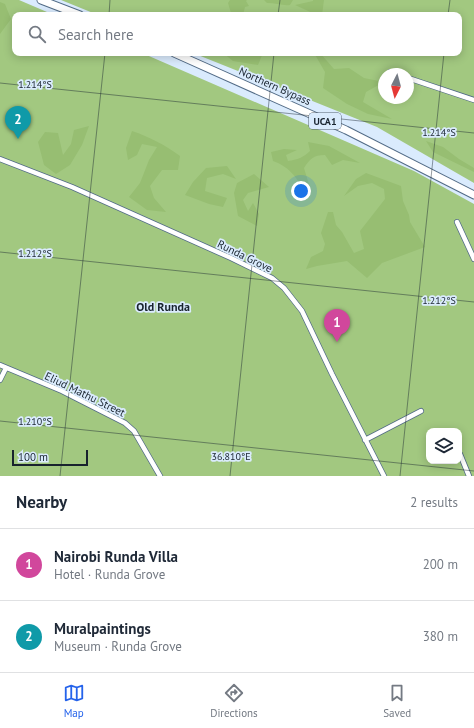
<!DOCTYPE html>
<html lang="en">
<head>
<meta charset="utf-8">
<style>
  :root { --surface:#fff; --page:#f2f2f3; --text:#1f2937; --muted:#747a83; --line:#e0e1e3; --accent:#2563eb }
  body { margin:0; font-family:"PT Sans",sans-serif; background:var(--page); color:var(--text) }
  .controls { position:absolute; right:12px; bottom:12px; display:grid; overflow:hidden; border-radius:8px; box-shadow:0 2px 10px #0003 }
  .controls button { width:36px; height:36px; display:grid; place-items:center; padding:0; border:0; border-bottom:1px solid var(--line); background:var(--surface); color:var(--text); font:20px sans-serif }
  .compass { position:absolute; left:378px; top:68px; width:36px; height:36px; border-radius:50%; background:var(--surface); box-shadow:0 2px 10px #0003; rotate:186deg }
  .scale { position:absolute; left:12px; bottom:10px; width:76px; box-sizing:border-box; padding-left:4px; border:2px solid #18232e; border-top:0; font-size:11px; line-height:14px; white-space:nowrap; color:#18232e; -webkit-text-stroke:3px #daebfd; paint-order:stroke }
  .you { position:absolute; left:301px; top:191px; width:14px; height:14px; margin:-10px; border:3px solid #fff; border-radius:50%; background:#1a73e8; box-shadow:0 0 0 6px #1a73e833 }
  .badge { display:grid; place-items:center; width:26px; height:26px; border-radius:50%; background:var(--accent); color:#fff; font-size:13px; font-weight:700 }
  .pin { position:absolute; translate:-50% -33px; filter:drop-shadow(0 1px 2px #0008) }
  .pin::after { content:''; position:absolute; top:21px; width:14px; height:12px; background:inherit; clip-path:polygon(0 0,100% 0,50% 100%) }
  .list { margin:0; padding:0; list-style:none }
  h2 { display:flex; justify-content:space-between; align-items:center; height:52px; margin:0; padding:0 16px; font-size:17px }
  h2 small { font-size:13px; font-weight:400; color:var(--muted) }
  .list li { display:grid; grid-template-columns:26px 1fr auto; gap:12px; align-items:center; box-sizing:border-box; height:72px; padding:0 16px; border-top:1px solid var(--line) }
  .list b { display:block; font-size:15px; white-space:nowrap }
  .list p { margin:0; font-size:13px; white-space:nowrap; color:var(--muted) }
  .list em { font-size:13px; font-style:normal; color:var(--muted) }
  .icon { flex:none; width:22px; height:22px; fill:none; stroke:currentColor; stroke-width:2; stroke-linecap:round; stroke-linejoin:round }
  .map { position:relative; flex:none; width:474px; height:476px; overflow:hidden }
  .search { position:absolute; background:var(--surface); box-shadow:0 2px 10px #0003; left:12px; right:12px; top:12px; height:44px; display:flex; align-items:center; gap:10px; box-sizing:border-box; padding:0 14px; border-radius:8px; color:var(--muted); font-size:15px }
  .sheet { height:196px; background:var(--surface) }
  nav { display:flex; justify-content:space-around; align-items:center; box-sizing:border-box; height:56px; border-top:1px solid var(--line); background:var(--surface); font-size:11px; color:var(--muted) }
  nav a { display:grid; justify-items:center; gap:2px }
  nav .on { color:var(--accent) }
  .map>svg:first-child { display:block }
  .green { fill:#a2c880; fill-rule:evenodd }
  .forest { fill:#97be72 }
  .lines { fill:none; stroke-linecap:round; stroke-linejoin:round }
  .minor-casing { stroke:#526b86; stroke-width:6 }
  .primary-casing { stroke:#526b86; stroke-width:9 }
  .minor { stroke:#fff; stroke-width:4.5 }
  .primary { stroke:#fff; stroke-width:7 }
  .ticks { fill:none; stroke:#18232e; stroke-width:1; stroke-opacity:0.45 }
  .labels { text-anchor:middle; stroke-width:3.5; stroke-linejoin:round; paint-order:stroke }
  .shield { fill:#daebfd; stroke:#525f6c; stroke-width:1 }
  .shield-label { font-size:10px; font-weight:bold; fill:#18232e }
  .street-label { font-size:11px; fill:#18232e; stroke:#daebfd }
  .neighbourhood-label { font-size:12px; font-weight:bold; fill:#18232e; stroke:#daebfd }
  .ticks-label { font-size:10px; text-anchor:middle; fill:#18232e; stroke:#daebfd; stroke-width:3.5; stroke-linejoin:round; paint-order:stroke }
</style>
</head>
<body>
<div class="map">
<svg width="474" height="476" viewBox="0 0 474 476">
  <rect width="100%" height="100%" fill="#daebfd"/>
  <!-- green -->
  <path class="green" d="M0,0H19L54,15H15V53H142L414,171L474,204V476H0ZM429,431H459V461H429Z
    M61,0H474V183L377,127L193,53H459V15H98ZM384,74H408V98H384Z"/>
  <!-- forest -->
  <path class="forest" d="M230,0H247L246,1L249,6L245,7L243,15H229L231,13L228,3Z
    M264,0H293L290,5C282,6 276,3 267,3Z
    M313,0H324L322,15H317L295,5L313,1Z
    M0,2L5,4L11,19L0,34Z
    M223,53H263L258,65L233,61Z
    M314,53H320L334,69L349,68L364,78L384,82L366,92L363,102L392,119L368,114L347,104L323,88L325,72Z
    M89,126L82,145L70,165L56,174L44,165L38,142L45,132L58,133L63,155L71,144L74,130Z
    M132,131C150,137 165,145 180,156L178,170H162L150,186L154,198L166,212L147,210L129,197L140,183L149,160L157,147L142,144L137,155L128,160L126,148Z
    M426,141L443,147L459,159L474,168V172L433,152Z
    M308,142L329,146L360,163L343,160L332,165L325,155C313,155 310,159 304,168L310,188L304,199C302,181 290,167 273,161L271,152L284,149L297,150L286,155L288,161C297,160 304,157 310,151Z
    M227,166L236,179L223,174L207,178L205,191L227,198L223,207L209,204L185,195L193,182L206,168Z
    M366,173L401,186L403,201L409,215L410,222L425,247L382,263L367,278L347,261L317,266L306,269L311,257L323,251L325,244L321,233L328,212H333L336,225L342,232L354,253L364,249L360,231L385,199L384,189L372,183L358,186L344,196L356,179Z
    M254,174L269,187L248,193L243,200L248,211L253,203L259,214L257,226L238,216L234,193L237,183Z"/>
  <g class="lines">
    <defs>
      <path id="minor" d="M390,72L396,74
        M408,78L474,100
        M0,159L72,187L231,258L272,278L284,288L302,311L332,374L384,476
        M457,222L474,259
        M0,365L62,391L125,423L134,431L160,476
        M0,380L6,368
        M365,440L421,411
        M460,454L469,476"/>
      <path id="primary" d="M41,0L80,15
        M174,53L346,130L474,195"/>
    </defs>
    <!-- minor casing -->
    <use href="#minor" class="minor-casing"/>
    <!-- primary casing -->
    <use href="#primary" class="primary-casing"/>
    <!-- minor -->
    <use href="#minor" class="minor"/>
    <!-- primary -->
    <use href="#primary" class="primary"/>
  </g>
  <!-- ticks -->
  <path class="ticks" d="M109,15L110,0M278,15L280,0M448,15L450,0M0,83L474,133M0,252L474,302M0,421L474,471M60,476L105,53M230,476L274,53M400,476L444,53"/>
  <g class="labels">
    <!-- shield labels -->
    <rect class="shield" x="309" y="113" width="32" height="16" rx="3"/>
    <g class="shield-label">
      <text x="325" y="125">UCA1</text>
    </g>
    <!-- street labels -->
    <g class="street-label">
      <text transform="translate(275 86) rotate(24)" y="4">Northern Bypass</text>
      <text transform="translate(245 256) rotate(26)" y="4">Runda Grove</text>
      <text transform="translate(85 394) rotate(26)" y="4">Eliud Mathu Street</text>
    </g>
    <!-- neighbourhood labels -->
    <g class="neighbourhood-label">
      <text x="163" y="311">Old Runda</text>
    </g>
  </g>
  <g class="ticks-label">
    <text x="35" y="88">1.214°S</text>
    <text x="439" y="136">1.214°S</text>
    <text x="35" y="257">1.212°S</text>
    <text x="439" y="304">1.212°S</text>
    <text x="35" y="425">1.210°S</text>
    <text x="231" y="460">36.810°E</text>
  </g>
</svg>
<div class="controls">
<button><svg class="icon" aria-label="layers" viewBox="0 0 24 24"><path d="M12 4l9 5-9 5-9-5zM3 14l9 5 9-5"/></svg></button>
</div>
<svg class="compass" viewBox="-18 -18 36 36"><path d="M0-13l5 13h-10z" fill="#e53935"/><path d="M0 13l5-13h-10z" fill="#747a83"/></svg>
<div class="scale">100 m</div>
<div class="you"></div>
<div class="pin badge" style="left:337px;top:342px;background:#d1479c">1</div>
<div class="pin badge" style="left:18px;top:139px;background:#0f9aa8">2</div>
<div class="search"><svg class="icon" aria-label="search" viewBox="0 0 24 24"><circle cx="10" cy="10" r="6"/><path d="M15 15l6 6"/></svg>Search here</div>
</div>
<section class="sheet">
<h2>Nearby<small>2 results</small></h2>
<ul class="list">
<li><span class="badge" style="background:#d1479c">1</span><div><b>Nairobi Runda Villa</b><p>Hotel · Runda Grove</p></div><em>200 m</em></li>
<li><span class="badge" style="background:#0f9aa8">2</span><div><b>Muralpaintings</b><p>Museum · Runda Grove</p></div><em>380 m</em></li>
</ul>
</section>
<nav>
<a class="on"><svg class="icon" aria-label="map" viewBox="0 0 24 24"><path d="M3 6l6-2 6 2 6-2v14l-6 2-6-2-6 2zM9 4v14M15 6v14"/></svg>Map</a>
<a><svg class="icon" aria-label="directions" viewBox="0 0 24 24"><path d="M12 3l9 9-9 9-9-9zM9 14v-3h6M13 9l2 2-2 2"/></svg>Directions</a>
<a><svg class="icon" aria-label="saved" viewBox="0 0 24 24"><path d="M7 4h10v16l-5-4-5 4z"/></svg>Saved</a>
</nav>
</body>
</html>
